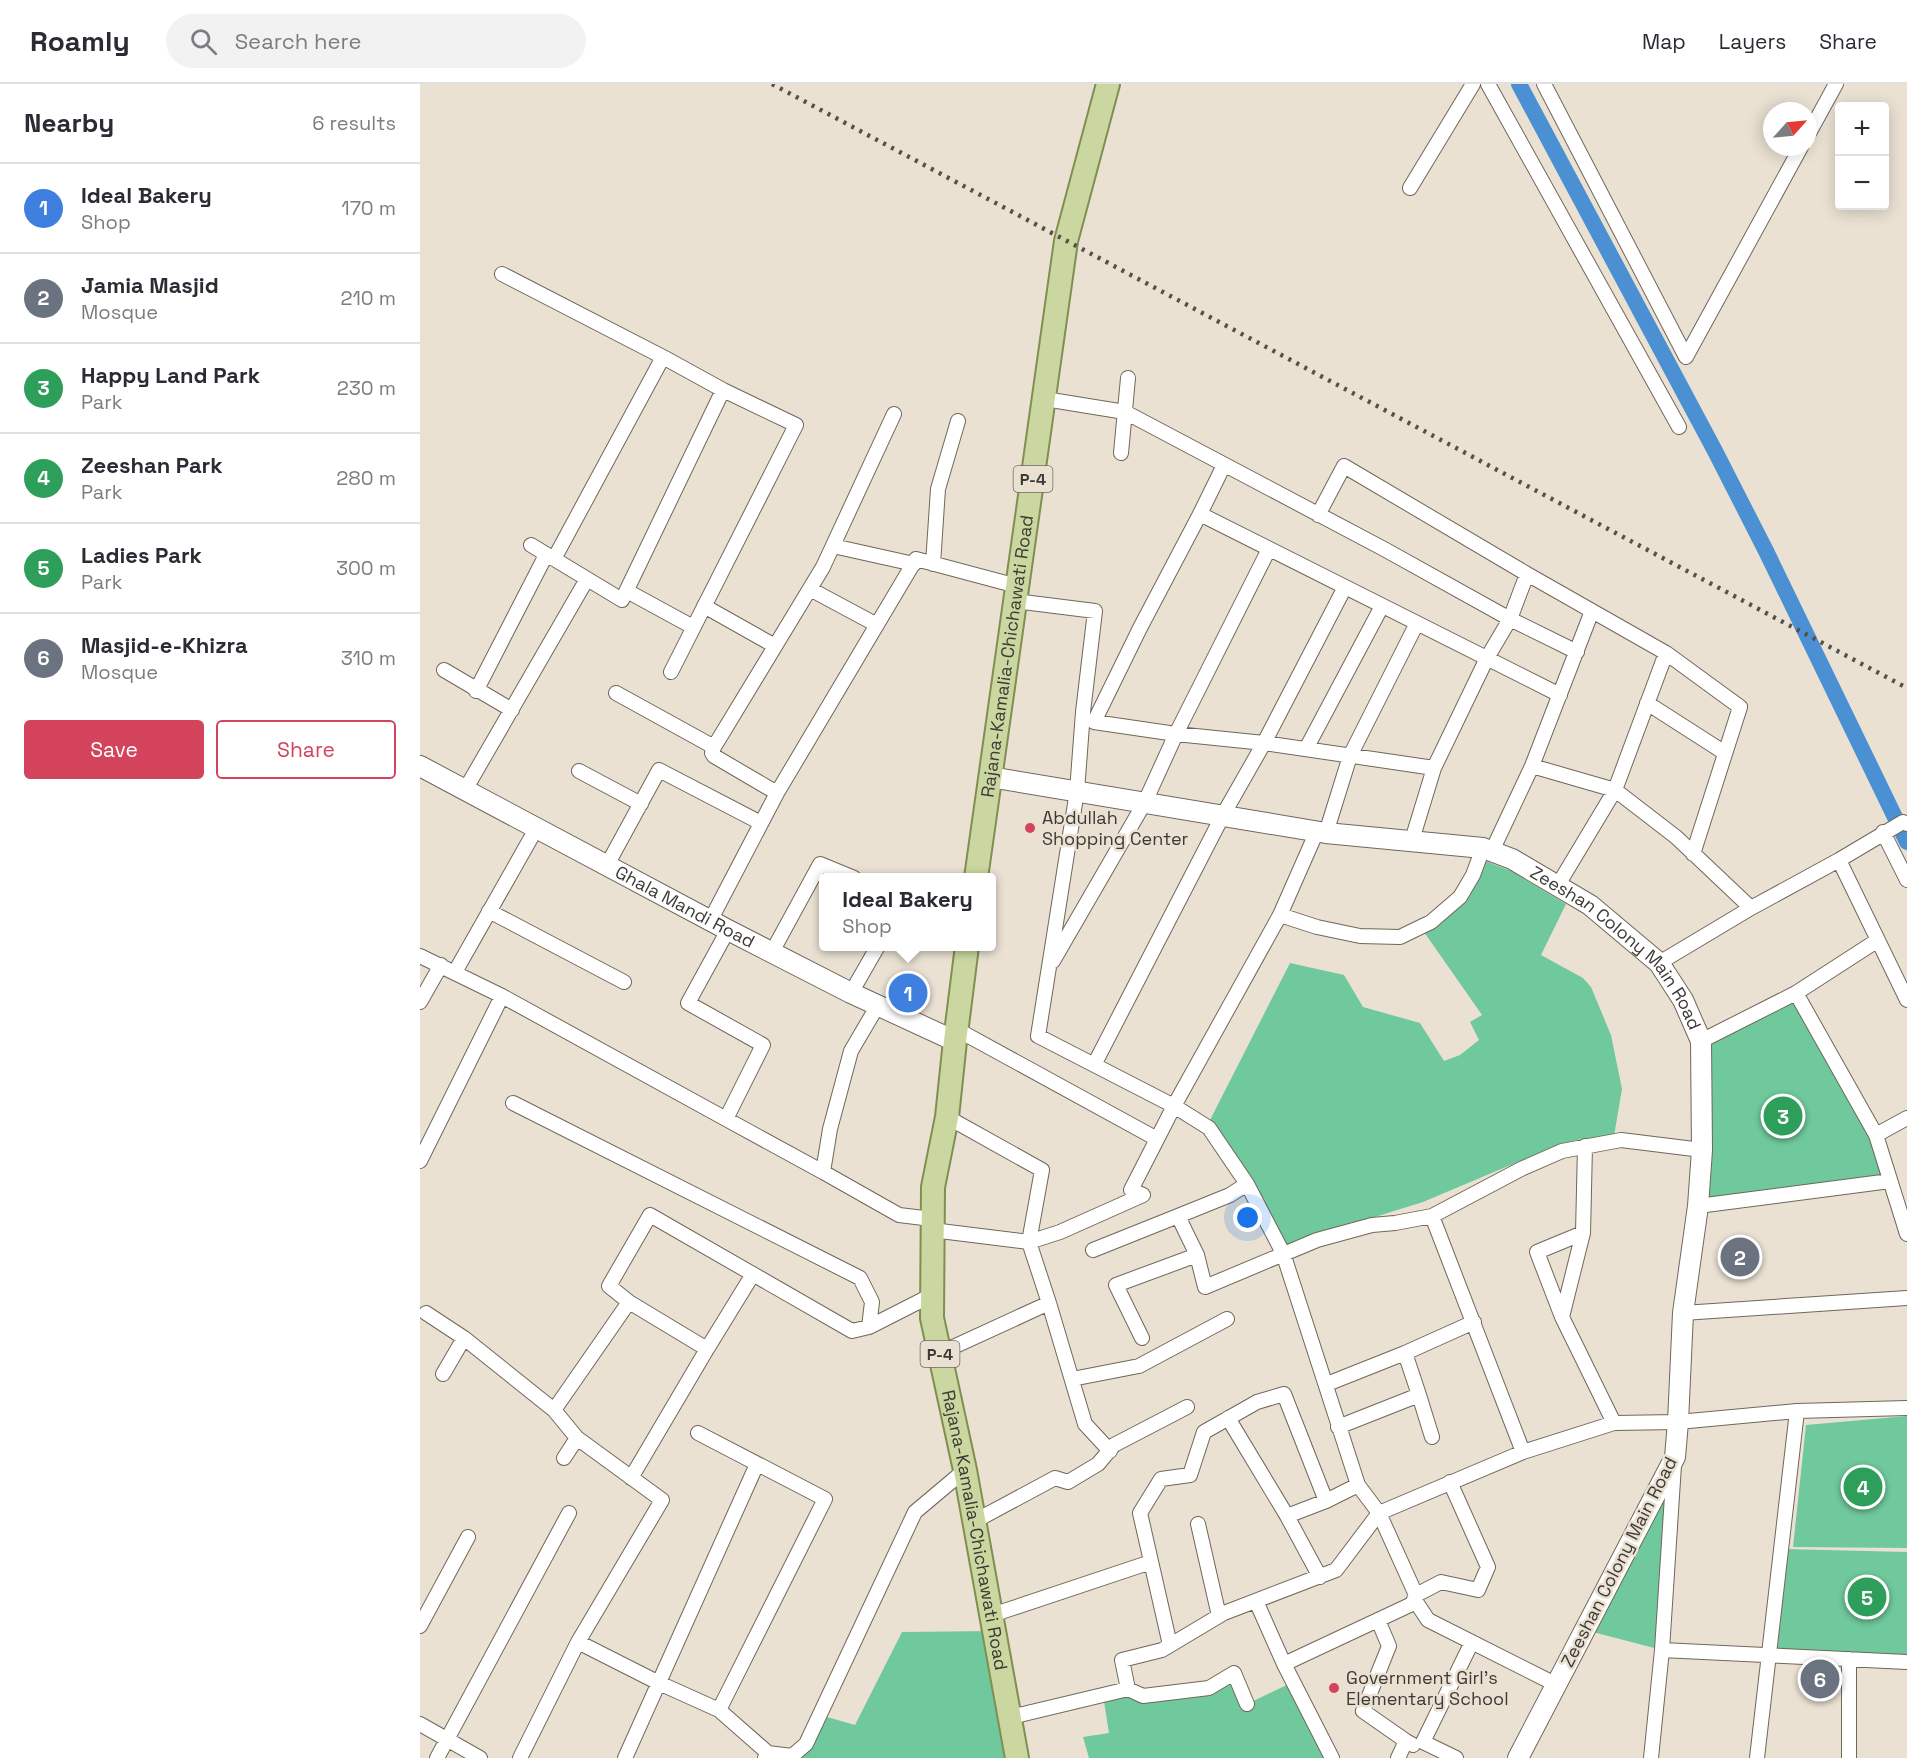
<!DOCTYPE html>
<html lang="en">
<head>
<meta charset="utf-8">
<style>
  :root { --surface:#fff; --page:#f2f2f3; --text:#2b2b33; --muted:#7c7c81; --line:#e1e1e2; --accent:#d3435c }
  body { margin:0; font-family:"Space Grotesk",sans-serif; background:var(--page); color:var(--text) }
  .controls { position:absolute; right:18px; top:18px; display:grid; overflow:hidden; border-radius:6px; box-shadow:0 3px 15px #0003 }
  .controls button { width:54px; height:54px; display:grid; place-items:center; padding:0; border:0; border-bottom:2px solid var(--line); background:var(--surface); color:var(--text); font:30px sans-serif }
  .compass { position:absolute; left:1343px; top:18px; width:54px; height:54px; border-radius:50%; background:var(--surface); box-shadow:0 3px 15px #0003; rotate:63deg }
  .you { position:absolute; left:828px; top:1134px; width:21px; height:21px; margin:-15px; border:4px solid #fff; border-radius:50%; background:#1a73e8; box-shadow:0 0 0 9px #1a73e833 }
  .badge { display:grid; place-items:center; width:39px; height:39px; border-radius:50%; background:var(--accent); color:#fff; font-size:20px; font-weight:700 }
  .pin { position:absolute; translate:-50% -50%; border:3px solid #fff; box-shadow:0 2px 6px #0006 }
  .popup { position:absolute; left:399px; top:789px; width:177px; height:78px; box-sizing:border-box; display:grid; place-content:center; border-radius:6px; background:var(--surface); filter:drop-shadow(0 2px 4px #0005); font-size:20px; white-space:nowrap; color:var(--muted) }
  .popup b { font-size:22px; color:var(--text) }
  .popup::after { content:''; position:absolute; left:50%; top:100%; margin-left:-12px; border:12px solid transparent; border-top-color:var(--surface) }
  .list { margin:0; padding:0; list-style:none }
  h2 { display:flex; justify-content:space-between; align-items:center; height:78px; margin:0; padding:0 24px; font-size:26px }
  h2 small { font-size:20px; font-weight:400; color:var(--muted) }
  .list li { display:grid; grid-template-columns:39px 1fr auto; gap:18px; align-items:center; box-sizing:border-box; height:90px; padding:0 24px; border-top:2px solid var(--line) }
  .list b { display:block; font-size:22px; white-space:nowrap }
  .list p { margin:0; font-size:20px; white-space:nowrap; color:var(--muted) }
  .list em { font-size:20px; font-style:normal; color:var(--muted) }
  .actions { display:flex; gap:12px; padding:18px 24px }
  .actions a { flex:1; padding:14px 0; border:2px solid var(--accent); border-radius:6px; text-align:center; font-size:21px; color:var(--accent) }
  .actions .main { background:var(--accent); color:#fff }
  .icon { flex:none; width:33px; height:33px; fill:none; stroke:currentColor; stroke-width:2; stroke-linecap:round; stroke-linejoin:round }
  .map { position:relative; flex:none; width:1487px; height:1674px; overflow:hidden }
  header { display:flex; align-items:center; gap:36px; box-sizing:border-box; height:84px; padding:0 30px; background:var(--surface); border-bottom:2px solid var(--line) }
  header strong { font-size:28px }
  nav { display:flex; gap:33px; margin-inline-start:auto; font-size:21px }
  .search { width:420px; height:54px; background:var(--page); display:flex; align-items:center; gap:15px; box-sizing:border-box; padding:0 21px; border-radius:33px; color:var(--muted); font-size:22px }
  main { display:flex }
  aside { flex:1; background:var(--surface) }
  .map>svg:first-child { display:block }
  .green { fill:#6fc99c }
  .lines { fill:none; stroke-linecap:round; stroke-linejoin:round }
  .canal { stroke:#4a90d2; stroke-width:16 }
  .street-casing { stroke:#6f675b; stroke-width:16 }
  .secondary-casing { stroke:#6f675b; stroke-width:22 }
  .primary-casing { stroke:#818e51; stroke-width:26 }
  .street { stroke:#fff; stroke-width:14 }
  .secondary { stroke:#fff; stroke-width:20 }
  .primary { stroke:#cad7a0; stroke-width:22 }
  .rail { stroke:#55504a; stroke-width:4.5; stroke-dasharray:3 6; stroke-linecap:butt }
  .poi-dot { fill:#d3435c; stroke:#eae1d3; stroke-width:2 }
  .labels { text-anchor:middle; stroke-width:5; stroke-linejoin:round; paint-order:stroke }
  .shield { fill:#eae1d3; stroke:#716b64; stroke-width:1.5 }
  .shield-label { font-size:16px; font-weight:bold; fill:#3d3934 }
  .street-label { font-size:18px; fill:#3d3934; stroke:#eae1d3 }
  .poi-label { font-size:18px; fill:#3d3934; stroke:#eae1d3; text-anchor:start }
</style>
</head>
<body>
<header>
<strong>Roamly</strong>
<div class="search"><svg class="icon" aria-label="search" viewBox="0 0 24 24"><circle cx="10" cy="10" r="6"/><path d="M15 15l6 6"/></svg>Search here</div>
<nav><a>Map</a><a>Layers</a><a>Share</a></nav>
</header>
<main>
<aside>
<h2>Nearby<small>6 results</small></h2>
<ul class="list">
<li><span class="badge" style="background:#3f7fe0">1</span><div><b>Ideal Bakery</b><p>Shop</p></div><em>170 m</em></li>
<li><span class="badge" style="background:#6b7280">2</span><div><b>Jamia Masjid</b><p>Mosque</p></div><em>210 m</em></li>
<li><span class="badge" style="background:#2e9e5b">3</span><div><b>Happy Land Park</b><p>Park</p></div><em>230 m</em></li>
<li><span class="badge" style="background:#2e9e5b">4</span><div><b>Zeeshan Park</b><p>Park</p></div><em>280 m</em></li>
<li><span class="badge" style="background:#2e9e5b">5</span><div><b>Ladies Park</b><p>Park</p></div><em>300 m</em></li>
<li><span class="badge" style="background:#6b7280">6</span><div><b>Masjid-e-Khizra</b><p>Mosque</p></div><em>310 m</em></li>
</ul>
<div class="actions"><a class="main">Save</a><a>Share</a></div>
</aside>
<div class="map">
<svg width="1487" height="1674" viewBox="0 0 1487 1674">
  <rect width="100%" height="100%" fill="#eae1d3"/>
  <!-- green -->
  <path class="green" d="M1065,777L1091,787L1146,820L1121,871L1163,894L1171,903L1191,951L1202,1005L1194,1052L1162,1055L1140,1060L1003,1118L865,1161L831,1093L789,1038L870,879L924,891L943,923L1000,939L1024,977L1040,971L1059,956L1050,938L1062,931L1004,848Z
    M1373,911L1456,1051L1470,1097L1278,1122L1281,957Z
    M1487,1332V1464L1373,1463L1386,1341Z
    M1255,1373L1242,1566L1165,1546Z
    M1364,1465L1487,1468V1577L1351,1569Z
    M575,1547L596,1674H345L373,1672L400,1631L435,1641L482,1548Z
    M814,1589L827,1620L873,1598L912,1674H669L663,1653L689,1649L683,1611L724,1612L789,1604Z"/>
  <g class="lines">
    <!-- canal -->
    <path class="canal" d="M1099,0L1295,367L1346,467L1487,758"/>
    <defs>
      <path id="street" d="M1068,0L1259,343
        M1124,0L1266,273
        M1388,51L1416,0
        M990,104L1053,0
        M82,190L243,273
        M1266,273L1381,63
        M625,315L705,328L964,465L1090,535L1067,574L1014,684L844,659L803,731L674,981
        M701,369L708,294
        M780,430L804,381
        M898,431L924,382L1107,490
        M111,461L202,516L303,306
        M413,462L494,480
        M849,465L756,650L674,638L720,544L780,430L1140,611
        M134,475L243,273L303,306L376,341L251,588
        M513,480L518,405L538,337
        M390,505L457,541
        M207,507L273,543
        M595,517L675,527L663,628L657,707L618,952L754,1022L789,1044L827,1100L863,1169L938,1401
        M284,522L355,562
        M1157,568L1090,535L1107,490L1246,569L1320,623L1273,770
        M24,586L92,626
        M56,607L126,471
        M196,609L294,663
        M1227,619L1305,669
        M886,665L962,522
        M1112,682L1172,527
        M159,687L221,720
        M45,706L167,495
        M357,709L294,672L292,669L294,663L403,483L474,330
        M1463,748L1487,796
        M906,749L930,672L997,539
        M992,756L1014,684
        M1072,767L1112,682L1195,706L1256,753L1331,824
        M1419,776L1483,738L1487,740
        M186,783L239,686L341,739
        M1138,801L1195,706L1246,569
        M69,827L204,898
        M860,831L897,843L940,852L980,853L1011,838L1040,813L1053,791L1063,764
        M290,837L357,709L496,475L597,502
        M308,846L268,919L343,961L306,1035L403,1088
        M352,868L400,780L434,794
        M0,872L82,912L306,1035
        M633,877L725,718L756,650L844,659L925,503
        M1239,879L1331,824L1419,776L1487,916
        M35,888L116,745
        M431,909L458,862
        M1376,909L1458,856
        M0,918L21,881
        M458,921L431,967L410,1045L403,1088L479,1131L512,1135
        M536,945L737,1055
        M1281,957L1376,909L1456,1051L1487,1150
        M527,1033L622,1086L609,1158L629,1219
        M1456,1051L1487,1034
        M0,1077L82,912
        M1278,1122L1470,1097
        M1012,1132L1103,1368
        M512,1146L609,1158L640,1148L723,1111L711,1106L754,1022L860,831L897,747
        M1163,1149L1117,1168L1142,1233L1194,1339
        M673,1166L758,1132
        M777,1171L758,1132L810,1111L827,1100
        M209,1218L287,1265L333,1190
        M6,1229L44,1254
        M1263,1229L1487,1214
        M1142,1233L1163,1149L1165,1062
        M449,1243L512,1211
        M722,1254L696,1201L777,1171L785,1203L897,1156L952,1141L975,1139L1012,1132L1101,1085L1142,1067L1201,1056L1282,1066
        M520,1269L629,1219L665,1340L690,1367
        M985,1269L1054,1238
        M23,1290L44,1254L134,1326L209,1218L189,1202L230,1131L432,1247L449,1243L452,1218L440,1194L93,1019
        M652,1295L719,1282L807,1235
        M907,1300L985,1269L999,1311
        M134,1326L157,1354L144,1374
        M808,1334L867,1432
        M918,1343L999,1311L1012,1353
        M278,1349L405,1415L299,1626
        M211,1394L287,1265
        M555,1437L635,1394L648,1398L678,1380L694,1361L767,1323
        M778,1440L799,1532
        M996,1511L1021,1498L1058,1506L1068,1483L1030,1398
        M994,1515L1008,1536L1137,1601
        M836,1517L864,1580L912,1674
        M572,1531L731,1478
        M958,1536L969,1562L943,1627L986,1657
        M0,1542L48,1453
        M158,1558L239,1599L299,1626L348,1669L345,1674
        M750,1561L720,1429L741,1395L770,1391L784,1348L837,1318L864,1310L906,1417L867,1432L900,1493
        M1242,1566L1487,1578
        M864,1580L992,1520L996,1511L959,1429L938,1401L906,1417
        M708,1605L723,1612L789,1604L814,1589L827,1620
        M591,1633L708,1605L702,1576L742,1566L804,1529L916,1486L959,1429L1103,1368L1194,1339L1258,1338L1377,1327L1487,1324
        M0,1640L60,1674
        M348,1669L372,1672L386,1660L495,1428L545,1386
        M17,1674L149,1429
        M100,1674L158,1558L242,1416L157,1354
        M205,1674L337,1380
        M978,1674L986,1657L993,1661
        M1036,1674L1003,1658L1052,1558
        M1231,1674L1242,1566L1254,1381
        M1337,1674L1377,1327
        M1429,1674V1575"/>
      <g id="secondary">
        <path id="s1" d="M0,682L308,846L431,909L535,957"/>
        <path id="s2" d="M570,693L906,749L1063,764L1092,775L1170,821L1239,879L1263,916L1281,957L1282,1066L1278,1122L1263,1229L1258,1338L1255,1373L1098,1674"/>
      </g>
      <g id="primary">
        <path id="s3" d="M556,794L646,157L688,0"/>
        <path id="s4" d="M547,862L535,957L527,1033L513,1103L512,1234L545,1386L597,1674"/>
      </g>
    </defs>
    <!-- street casing -->
    <use href="#street" class="street-casing"/>
    <!-- secondary casing -->
    <use href="#secondary" class="secondary-casing"/>
    <!-- primary casing -->
    <use href="#primary" class="primary-casing"/>
    <!-- street -->
    <use href="#street" class="street"/>
    <!-- secondary -->
    <use href="#secondary" class="secondary"/>
    <!-- primary -->
    <use href="#primary" class="primary"/>
    <!-- rail -->
    <path class="rail" d="M352,0L1487,604"/>
  </g>
  <!-- markers -->
  <g class="poi-dot">
    <circle cx="610" cy="744" r="6"/>
    <circle cx="914" cy="1604" r="6"/>
  </g>
  <g class="labels">
    <!-- shield labels -->
    <g class="shield">
      <rect x="593.5" y="382" width="39" height="26" rx="4.5"/>
      <rect x="500.5" y="1257" width="39" height="26" rx="4.5"/>
    </g>
    <g class="shield-label">
      <text x="613" y="401">P-4</text>
      <text x="520" y="1276">P-4</text>
    </g>
    <!-- street labels -->
    <g class="street-label">
      <text dy="6" stroke="none"><textPath href="#s3" startOffset="224">Rajana-Kamalia-Chichawati Road</textPath></text>
      <text dy="6" stroke="none"><textPath href="#s1" startOffset="300">Ghala Mandi Road</textPath></text>
      <text dy="6" stroke="none"><textPath href="#s2" startOffset="669">Zeeshan Colony Main Road</textPath></text>
      <text dy="6" stroke="none"><textPath href="#s4" startOffset="591">Rajana-Kamalia-Chichawati Road</textPath></text>
      <text transform="translate(1199 1478) rotate(-63)" y="6">Zeeshan Colony Main Road</text>
    </g>
    <!-- poi labels -->
    <g class="poi-label">
      <text x="622" y="740">Abdullah<tspan x="622" dy="21">Shopping Center</tspan></text>
      <text x="926" y="1600">Government Girl's<tspan x="926" dy="21">Elementary School</tspan></text>
    </g>
  </g>
</svg>
<div class="controls">
<button>+</button>
<button>−</button>
</div>
<svg class="compass" viewBox="-18 -18 36 36"><path d="M0-13l5 13h-10z" fill="#e53935"/><path d="M0 13l5-13h-10z" fill="#7c7c81"/></svg>
<div class="you"></div>
<div class="pin badge" style="left:488px;top:909px;background:#3f7fe0">1</div>
<div class="popup"><b>Ideal Bakery</b>Shop</div>
<div class="pin badge" style="left:1320px;top:1173px;background:#6b7280">2</div>
<div class="pin badge" style="left:1363px;top:1032px;background:#2e9e5b">3</div>
<div class="pin badge" style="left:1443px;top:1403px;background:#2e9e5b">4</div>
<div class="pin badge" style="left:1447px;top:1513px;background:#2e9e5b">5</div>
<div class="pin badge" style="left:1400px;top:1595px;background:#6b7280">6</div>
</div>
</main>
</body>
</html>
